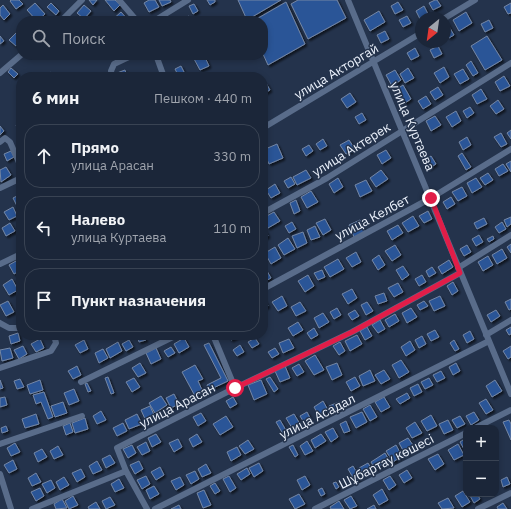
<!DOCTYPE html>
<html lang="ru">
<head>
<meta charset="utf-8">
<style>
  :root { --surface:#1b2639; --page:#242e41; --text:#f1f3f6; --muted:#a0a5ae; --line:#394353 }
  body { margin:0; font-family:"IBM Plex Sans",sans-serif; background:var(--page); color:var(--text) }
  .controls { position:absolute; right:12px; bottom:12px; display:grid; overflow:hidden; border-radius:8px; box-shadow:0 2px 6px #0003 }
  .controls button { width:36px; height:36px; display:grid; place-items:center; padding:0; border:0; border-bottom:1px solid var(--line); background:var(--surface); color:var(--text); font:20px sans-serif }
  .compass { position:absolute; left:415px; top:12px; width:36px; height:36px; border-radius:50%; background:var(--surface); box-shadow:0 2px 6px #0003; rotate:209deg }
  .stop { position:absolute; width:12px; height:12px; margin:-9px; border:3px solid #e11d48; border-radius:50%; background:#fff }
  .stop.end { background:#e11d48; border-color:#fff; box-shadow:0 1px 4px #0008 }
  .list { margin:0; padding:0; list-style:none }
  h2 { display:flex; justify-content:space-between; align-items:center; height:52px; margin:0; padding:0 16px; font-size:17px }
  h2 small { font-size:13px; font-weight:400; color:var(--muted) }
  .list li { display:grid; grid-template-columns:26px 1fr auto; gap:12px; align-items:center; box-sizing:border-box; height:64px; margin:0 8px 8px; padding:0 8px; border:1px solid var(--line); border-radius:16px }
  .list b { display:block; font-size:15px; white-space:nowrap }
  .list p { margin:0; font-size:13px; white-space:nowrap; color:var(--muted) }
  .list em { font-size:13px; font-style:normal; color:var(--muted) }
  .icon { flex:none; width:22px; height:22px; fill:none; stroke:currentColor; stroke-width:2; stroke-linecap:round; stroke-linejoin:round }
  .map { position:relative; flex:none; width:511px; height:509px; overflow:hidden }
  .search { position:absolute; background:var(--surface); box-shadow:0 2px 6px #0003; left:16px; top:16px; width:252px; height:44px; display:flex; align-items:center; gap:10px; box-sizing:border-box; padding:0 14px; border-radius:16px; color:var(--muted); font-size:15px }
  .panel { position:absolute; background:var(--surface); box-shadow:0 2px 6px #0003; left:16px; top:72px; width:252px; height:268px; border-radius:16px }
  .map>svg:first-child { display:block }
  .building { fill:#2c5497; stroke:#7487a5; filter:url(#shadow) }
  .lines { fill:none; stroke-linecap:round; stroke-linejoin:round }
  .minor { stroke:#596c8a; stroke-width:6 }
  .route { stroke:#e11d48; stroke-width:5 }
  .labels { text-anchor:middle; stroke-width:3; stroke-linejoin:round; paint-order:stroke }
  .street-label { font-size:13px; fill:#ecf2fc; stroke:#24334c }
</style>
</head>
<body>
<div class="map">
<svg width="511" height="509" viewBox="0 0 511 509">
  <defs>
    <filter id="shadow"><feDropShadow dx="2" dy="2" stdDeviation="1" flood-color="#0009"/></filter>
  </defs>
  <rect width="100%" height="100%" fill="#24334c"/>
  <!-- building -->
  <path class="building" d="M11,0H19L23,4L16,9L10,1Z
    M89,0H97L93,5Z
    M105,0H115L120,5L114,11Z
    M149,0H155L159,7L149,12L144,3Z
    M159,0H170L171,2L162,6Z
    M207,0H215V2L210,5Z
    M238,0H281L247,20Z
    M298,0H337L346,18L308,39L291,4Z
    M435,0H437L441,6L433,10L429,3Z
    M286,2L305,44L268,65L263,54V21H253Z
    M398,2L403,10L395,14L391,6Z
    M35,3L45,14L37,21L27,10Z
    M51,3L59,11L56,15L47,7Z
    M511,3V13L508,14L504,7Z
    M194,4L198,11L193,14L189,6Z
    M3,5L10,14L4,20L0,15V8Z
    M84,5L91,11L84,19L77,13Z
    M424,6L428,14L420,19L416,11Z
    M379,11L385,22L370,31L364,20Z
    M121,12L129,21H111Z
    M466,12L472,23L459,31L453,20Z
    M189,16L191,21H181L180,20Z
    M407,16L411,23L403,27L399,20Z
    M489,20L493,28L485,32L481,24Z
    M447,23L454,35L449,38L445,31V24Z
    M19,30L21,32V41L16,46L9,40Z
    M385,31L389,39L381,43L377,35Z
    M0,36L4,41L0,44Z
    M487,36L502,60L485,70L471,46Z
    M438,46L442,54L434,58L430,50Z
    M415,48L419,56L411,60L407,53Z
    M198,55H204L209,66L200,70L193,57Z
    M471,61L478,73L473,76L466,65Z
    M181,66L186,76L179,77L175,69Z
    M444,67L449,77L440,83L434,73Z
    M11,68L18,74L14,78L8,72Z
    M408,68L414,78L405,83L400,74Z
    M463,69L469,79L460,84L454,74Z
    M125,70L127,77H118L117,73Z
    M395,70L401,80L392,86L386,75Z
    M50,72L56,77H45Z
    M504,76L510,86L500,91L495,82Z
    M266,83L270,90L263,94V85Z
    M403,85L411,99L402,105L394,91Z
    M438,87L443,95L435,100L430,92Z
    M481,89L487,99L477,104L472,95Z
    M350,93L356,102L347,108L341,99Z
    M426,96L431,104L423,109L418,101Z
    M498,100L504,109L496,114L490,106Z
    M21,103V112L17,107Z
    M470,107L474,113L467,118L463,111Z
    M456,111L461,121L452,127L446,117Z
    M362,113L366,120L359,124L355,117Z
    M435,116L441,125L431,131L426,121Z
    M21,122V135L16,125Z
    M0,126L4,131L0,135Z
    M511,130V139L507,133Z
    M501,133L507,144L501,147L494,137Z
    M467,137L471,145L463,150L459,142Z
    M323,139L327,146L320,150L316,144Z
    M349,140L355,149L346,154L340,145Z
    M277,144L283,158L269,164L263,150Z
    M309,145L313,151L306,156L302,149Z
    M386,150L391,158L382,164L377,155Z
    M11,151L14,157L7,161L4,154Z
    M462,153L471,167L466,170L458,156Z
    M431,156L436,164L428,169L423,161Z
    M511,161V172L506,164Z
    M503,164L508,171L499,176L495,169Z
    M6,167L11,175L1,182L0,170Z
    M306,170L311,178L297,185L293,177Z
    M381,170L388,179L376,187L370,178Z
    M488,173L493,180L485,185L480,178Z
    M291,177L295,184L288,188L284,181Z
    M338,178L343,187L334,193L329,184Z
    M476,178L482,187L472,193L467,183Z
    M366,180L372,191L360,197L355,185Z
    M275,184L280,193L271,198L266,190Z
    M462,187L467,196L458,201L452,192Z
    M311,191L318,202L307,208L301,197Z
    M21,194V204L17,206L13,198Z
    M451,197L455,204L447,209L443,202Z
    M296,200L300,211L294,214L290,203Z
    M13,207L17,216L9,220L4,212Z
    M428,211L432,219L424,223L419,216Z
    M274,212L280,221L268,228L263,218Z
    M413,216L419,226L408,232L402,223Z
    M511,217V224L507,227L504,220Z
    M484,218L487,224L477,229L474,223Z
    M325,219L331,230L323,235L316,223Z
    M360,220L365,232L354,237L349,225Z
    M292,222L296,229L289,233L285,226Z
    M502,222L506,229L499,233L495,227Z
    M10,223L15,231L6,236L2,228Z
    M398,225L403,233L392,240L387,231Z
    M315,226L320,237L311,240L307,230Z
    M264,229L268,236L263,239V230Z
    M303,232L307,243L297,248L292,236Z
    M479,235L483,242L476,246L472,239Z
    M493,236L494,239L489,242L487,239Z
    M288,238L295,249L284,255L278,245Z
    M511,244V253L507,247Z
    M395,245L401,255L392,261L385,251Z
    M467,245L471,252L464,256L460,249Z
    M275,247L281,258L271,264L265,253Z
    M502,249L507,258L497,264L492,255Z
    M356,252L361,262L352,267L346,258Z
    M379,255L385,265L378,270L372,260Z
    M488,256L493,265L483,271L478,262Z
    M338,259L344,269L330,277L324,267Z
    M449,260L453,267L442,274L438,267Z
    M16,261L21,270L14,274L9,265Z
    M403,266L409,275L402,280L396,270Z
    M432,267L436,273L429,277L426,271Z
    M322,270L325,277L318,280L314,273Z
    M267,271L271,278L264,282L263,273Z
    M308,275L314,286L305,292L298,281Z
    M422,275L426,282L419,286L415,279Z
    M12,279L18,290L9,295L3,285Z
    M453,282L458,291L452,295L447,286Z
    M398,283L403,292L394,297L388,288Z
    M352,289L357,298L348,304L342,294Z
    M384,293L387,301L378,304L375,296Z
    M282,296L287,306L278,311L272,302Z
    M440,296L445,306L434,311L429,301Z
    M263,298L268,306L263,309Z
    M511,299V309L509,310L505,302Z
    M8,301L14,312L6,316L0,305Z
    M424,301L428,306L420,310L417,305Z
    M300,302L306,311L296,316L291,307Z
    M367,302L373,311L366,315L361,305Z
    M337,308L341,315L334,319L330,312Z
    M411,308L417,317L407,323L402,313Z
    M355,310L359,316L352,320L348,314Z
    M496,310L500,316L491,322L487,315Z
    M323,313L329,322L319,328L314,318Z
    M395,314L399,321L389,327L385,320Z
    M380,320L385,329L378,333L372,325Z
    M298,322L303,330L293,336L288,328Z
    M367,327L372,336L365,340L360,331Z
    M511,327V334L509,335L506,330Z
    M314,328L318,335L311,339L307,333Z
    M435,330L439,337L431,341L427,334Z
    M470,331L474,339L467,343L463,335Z
    M18,333L20,341L11,344L9,336Z
    M137,335H144L146,340L139,342Z
    M228,335H238L239,336L231,340Z
    M357,335L362,344L350,351L345,341Z
    M422,336L426,344L419,348L415,340Z
    M184,338L189,347L179,353L174,344Z
    M255,338L259,344L252,348L248,342Z
    M40,339L44,348L36,352L31,344Z
    M289,339L294,348L283,353L279,343Z
    M84,340L88,349L80,353L75,345Z
    M129,340L133,347L126,351L122,344Z
    M454,340L459,349L455,351L450,343Z
    M410,341L415,350L406,356L401,347Z
    M118,342L122,351L110,358L106,349Z
    M340,342L345,351L339,355L333,346Z
    M209,343L228,381L209,390L207,385L221,378L204,345Z
    M240,345L244,352L237,356L233,350Z
    M23,346L27,354L19,359L14,350Z
    M511,346V357L508,359L503,351Z
    M171,347L175,353L168,357L164,351Z
    M10,348L13,358L2,361L0,350Z
    M156,348L161,359L151,364L146,353Z
    M275,348L279,354L272,358L268,352Z
    M103,349L108,358L99,363L95,353Z
    M315,355L324,370L314,375L305,361Z
    M401,360L409,372L399,378L392,365Z
    M140,363L146,373L138,377L132,368Z
    M337,363L342,375L332,380L326,367Z
    M456,363L460,371L453,375L449,367Z
    M299,364L304,372L297,376L292,368Z
    M195,365L203,379L198,381L203,392L195,396L182,372Z
    M77,366L81,375L73,379L68,371Z
    M285,366L290,378L280,382L275,371Z
    M370,370L375,381L363,386L359,376Z
    M384,370L390,379L381,384L375,375Z
    M441,371L445,378L437,382L433,375Z
    M108,377L114,393L111,394L105,378Z
    M270,377L278,389L274,392L266,379Z
    M355,377L360,386L351,391L346,382Z
    M134,378L140,387L132,392L126,382Z
    M429,378L433,385L425,389L421,382Z
    M20,379L24,387L17,389L14,381Z
    M0,380L3,388L0,389Z
    M40,380L43,390L30,394L27,385Z
    M261,380L267,394L254,400L248,385Z
    M495,380L502,391L492,397L486,386Z
    M87,383L91,391L88,392L85,384Z
    M418,384L422,392L414,396L410,388Z
    M74,389L79,401L69,405L64,393Z
    M44,392L53,417L48,419L41,402L36,404L33,395Z
    M407,393L410,398L400,404L396,399Z
    M174,394L179,404L171,408L166,398Z
    M161,396L167,405L155,413L149,403Z
    M5,397L7,405L0,407V398Z
    M233,397L237,404L230,408L226,401Z
    M384,397L390,407L381,412L375,402Z
    M486,399L493,410L486,414L479,403Z
    M323,401L328,410L319,416L314,407Z
    M63,402L67,413L55,417L51,406Z
    M339,402L341,407L332,411L329,406Z
    M370,405L377,417L370,421L363,409Z
    M150,406L155,417L146,421L141,410Z
    M101,411L106,420L97,424L93,416Z
    M307,412L311,420L305,424L300,416Z
    M362,412L367,422L356,428L350,417Z
    M474,412L479,420L471,425L466,416Z
    M201,413L206,421L198,426L193,417Z
    M36,414L39,424L25,428L22,419Z
    M137,414L142,424L129,429L125,420Z
    M294,414L300,424L292,428L286,418Z
    M431,415L437,426L427,431L421,421Z
    M226,416L233,427L220,435L213,424Z
    M460,416L465,424L457,428L452,420Z
    M85,418L88,429L75,433L72,423Z
    M280,420L287,432L283,434L276,422Z
    M448,420L453,430L444,434L439,424Z
    M509,420L511,424V440L503,422Z
    M346,421L350,431L344,433L340,424Z
    M415,422L422,433L412,438L406,428Z
    M70,423L73,432L66,435L63,426Z
    M123,423L127,431L117,436L113,428Z
    M6,426L8,431L2,433L1,428Z
    M333,428L338,437L331,442L325,432Z
    M156,434L161,442L152,447L148,438Z
    M197,434L202,442L193,447L189,439Z
    M321,434L326,441L315,448L311,440Z
    M408,438L415,448L405,454L399,443Z
    M466,438V450L465,451L460,442Z
    M178,439L182,447L174,452L169,443Z
    M248,440L254,449L245,454L239,446Z
    M307,441L313,451L305,455L300,446Z
    M146,442L150,451L142,455L137,447Z
    M15,443L20,452L11,456L7,448Z
    M458,444L464,455L454,460L448,450Z
    M132,445L136,453L128,458L123,449Z
    M293,445L298,455L295,457L289,447Z
    M396,445L402,456L393,462L386,451Z
    M58,446L63,455L54,459L50,451Z
    M237,447L241,455L231,461L227,452Z
    M42,449L47,457L38,462L34,453Z
    M385,453L389,460L375,469L371,462Z
    M438,454L444,464L435,470L428,459Z
    M110,455L115,463L106,468L102,459Z
    M13,460L17,469L9,473L4,465Z
    M97,461L102,470L93,474L89,466Z
    M139,461L143,469L135,474L130,465Z
    M259,463L263,471L254,477L249,468Z
    M368,463L371,468L363,474L359,468Z
    M206,464L211,473L202,477L198,469Z
    M353,466L360,478L355,481L348,469Z
    M160,467L164,475L156,480L151,472Z
    M247,468L250,474L241,480L237,474Z
    M81,469L85,477L77,482L72,473Z
    M407,470L412,478L404,483L399,475Z
    M195,471L199,479L191,484L186,475Z
    M36,473L41,482L32,486L28,478Z
    M146,476L150,484L142,489L137,480Z
    M229,476L236,488L230,492L223,479Z
    M305,476L310,485L302,490L297,480Z
    M390,476L396,485L389,490L383,480Z
    M64,477L69,485L60,490L56,482Z
    M180,477L184,485L176,490L171,481Z
    M507,477L510,484L503,487L501,480Z
    M119,479L124,488L115,492L111,484Z
    M51,480L55,488L47,493L42,484Z
    M336,482L339,487L336,489L333,483Z
    M215,483L220,491L215,494L210,486Z
    M154,486L159,494L150,499L146,490Z
    M40,488L44,496L36,501L31,492Z
    M322,488L325,494L321,496L318,490Z
    M382,489L388,500L379,505L373,495Z
    M204,490L211,505L203,508L197,493Z
    M463,491L470,502L462,507L455,496Z
    M299,494L305,504L295,509L289,499Z
    M469,494H477L480,499L474,503Z
    M73,496L78,505L69,509L65,501Z
    M351,496L357,506L350,509L344,500Z
    M110,497L115,505L106,509L102,501Z
    M448,498L454,508L442,509L438,503Z
    M62,499L67,508L56,509L54,504Z
    M339,501L344,509H331L330,507Z
    M96,502L100,509H89L88,507Z
    M503,503L507,509H498L497,507Z
    M179,505L181,509H171Z
    M374,505L376,509H367Z"/>
  <g class="lines">
    <!-- minor -->
    <path class="minor" d="M119,0L137,21
      M348,0L511,394
      M445,18L475,0
      M61,21L82,0
      M154,21L188,0
      M156,55L164,77
      M0,73L21,55
      M112,77L111,71L114,64L133,55
      M263,128L421,33
      M0,142L5,138L10,142L21,167
      M0,188L21,178
      M263,213L327,178L511,63
      M0,264L21,254
      M458,268L511,235
      M263,289L431,198L511,149
      M0,323L9,328H21
      M213,335L235,388
      M486,335L511,320
      M0,368L51,351L56,343L54,335
      M81,382L177,335
      M475,428L511,410
      M0,444L82,416
      M0,474L11,509
      M32,509L126,471
      M147,509L126,471L117,448L235,388L352,332L460,273
      M155,509L489,341
      M315,509L466,433
      M478,509L511,493"/>
  </g>
  <g class="lines">
    <!-- route -->
    <path class="route" d="M235,388L352,332L460,273L431,198"/>
  </g>
  <g class="labels">
    <!-- street labels -->
    <g class="street-label">
      <text transform="translate(336 71) rotate(-31)" y="5">улица Акторгай</text>
      <text transform="translate(413 126) rotate(67)" y="5">улица Куртаева</text>
      <text transform="translate(351 149) rotate(-32)" y="5">улица Актерек</text>
      <text transform="translate(372 217) rotate(-28)" y="5">улица Келбет</text>
      <text transform="translate(177 405) rotate(-27)" y="5">улица Арасан</text>
      <text transform="translate(317 416) rotate(-27)" y="5">улица Асадал</text>
      <text transform="translate(386 461) rotate(-27)" y="5">Шұбартау көшесі</text>
    </g>
  </g>
</svg>
<div class="controls">
<button>+</button>
<button>−</button>
</div>
<svg class="compass" viewBox="-18 -18 36 36"><path d="M0-13l5 13h-10z" fill="#e53935"/><path d="M0 13l5-13h-10z" fill="#a0a5ae"/></svg>
<div class="stop" style="left:235px;top:388px"></div>
<div class="stop end" style="left:431px;top:198px"></div>
<div class="search"><svg class="icon" aria-label="search" viewBox="0 0 24 24"><circle cx="10" cy="10" r="6"/><path d="M15 15l6 6"/></svg>Поиск</div>
<section class="panel">
<h2>6 мин<small>Пешком · 440 m</small></h2>
<ul class="list">
<li><svg class="icon" aria-label="ahead" viewBox="0 0 24 24"><path d="M12 20V5M6 11l6-6 6 6"/></svg><div><b>Прямо</b><p>улица Арасан</p></div><em>330 m</em></li>
<li><svg class="icon" aria-label="left" viewBox="0 0 24 24"><path d="M17 20v-9H6M10 6l-5 5 5 5"/></svg><div><b>Налево</b><p>улица Куртаева</p></div><em>110 m</em></li>
<li><svg class="icon" aria-label="arrive" viewBox="0 0 24 24"><path d="M6 21V4h12l-3 4 3 4H6"/></svg><div><b>Пункт назначения</b></div></li>
</ul>
</section>
</div>
</body>
</html>
